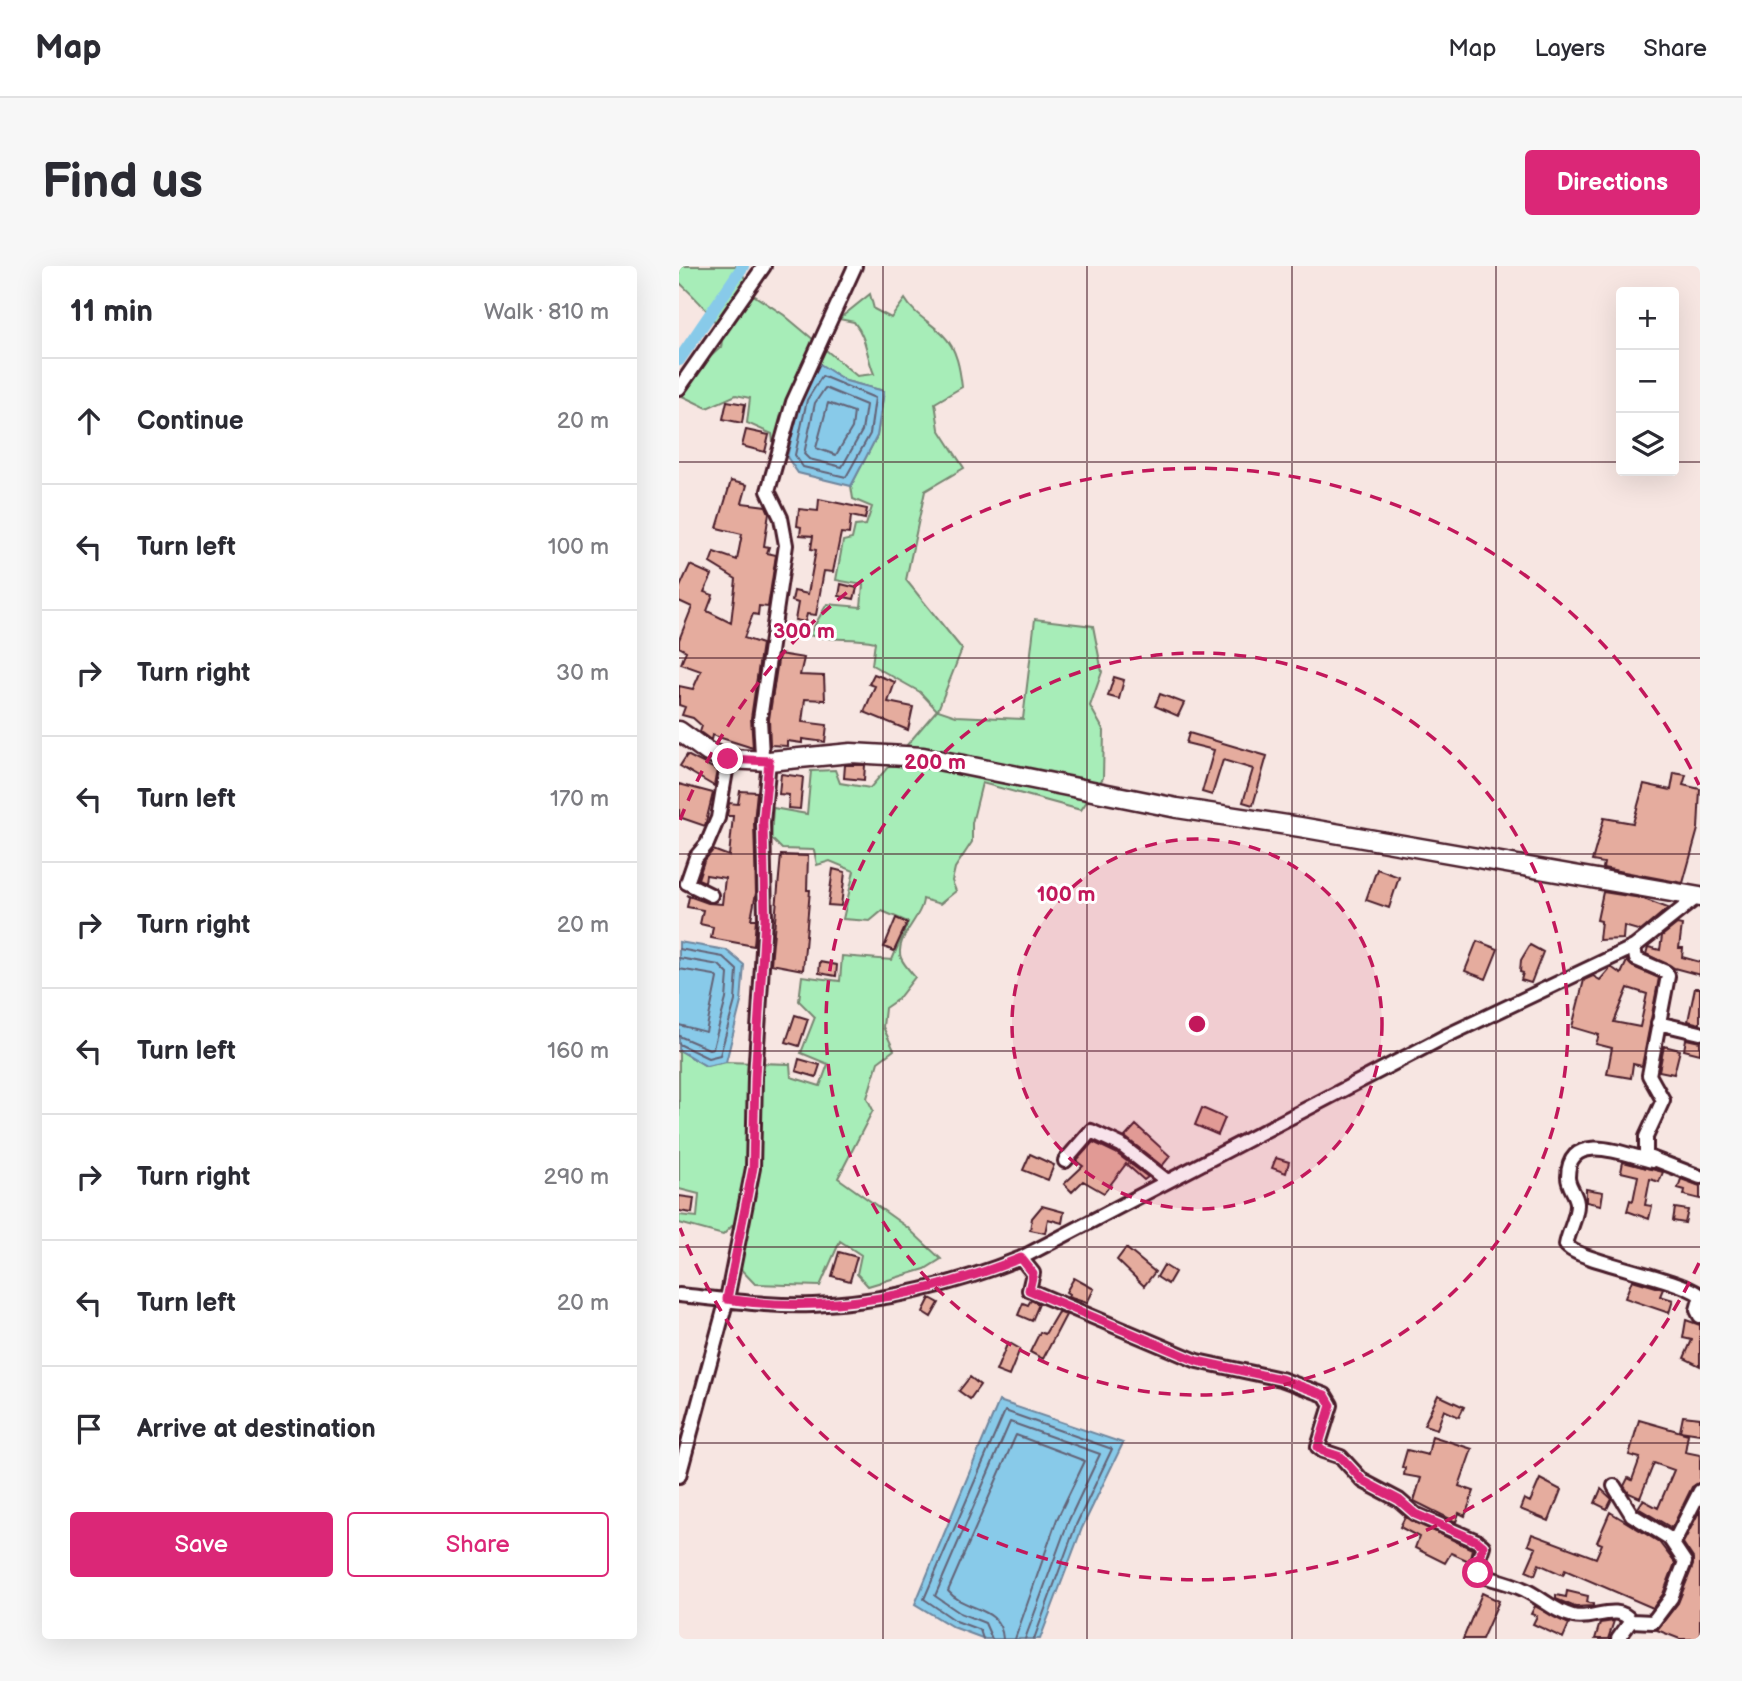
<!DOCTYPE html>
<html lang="en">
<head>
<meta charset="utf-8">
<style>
  :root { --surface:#fff; --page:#f7f7f7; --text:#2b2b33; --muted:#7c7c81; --line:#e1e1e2; --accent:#db2777 }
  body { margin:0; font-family:"Balsamiq Sans",sans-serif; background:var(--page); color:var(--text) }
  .controls { position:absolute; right:21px; top:21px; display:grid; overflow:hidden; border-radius:7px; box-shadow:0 7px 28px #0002 }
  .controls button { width:63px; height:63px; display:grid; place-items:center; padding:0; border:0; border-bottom:2px solid var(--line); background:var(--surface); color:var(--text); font:35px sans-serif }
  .stop { position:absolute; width:21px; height:21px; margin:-16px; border:5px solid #db2777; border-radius:50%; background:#fff }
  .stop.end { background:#db2777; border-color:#fff; box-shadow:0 2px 7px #0008 }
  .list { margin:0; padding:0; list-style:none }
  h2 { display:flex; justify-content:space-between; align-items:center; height:91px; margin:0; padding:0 28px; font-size:30px }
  h2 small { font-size:23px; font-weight:400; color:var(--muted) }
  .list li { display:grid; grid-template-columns:46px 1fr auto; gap:21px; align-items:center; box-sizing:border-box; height:126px; padding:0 28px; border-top:2px solid var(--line) }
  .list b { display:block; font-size:26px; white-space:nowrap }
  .list em { font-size:23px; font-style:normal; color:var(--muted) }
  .actions { display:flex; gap:14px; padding:21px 28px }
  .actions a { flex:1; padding:16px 0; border:2px solid var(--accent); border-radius:7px; text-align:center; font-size:24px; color:var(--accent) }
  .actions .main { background:var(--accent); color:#fff }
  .icon { flex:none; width:38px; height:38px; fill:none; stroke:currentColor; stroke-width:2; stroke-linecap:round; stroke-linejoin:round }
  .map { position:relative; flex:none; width:1021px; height:1373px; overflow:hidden; border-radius:7px }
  header { display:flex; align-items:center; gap:42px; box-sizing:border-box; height:98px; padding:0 35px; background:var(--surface); border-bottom:2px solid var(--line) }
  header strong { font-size:33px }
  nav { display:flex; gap:38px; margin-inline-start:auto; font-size:24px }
  .intro { display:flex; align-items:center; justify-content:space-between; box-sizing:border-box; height:168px; padding:0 42px }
  h1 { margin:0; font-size:49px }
  .button { padding:18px 32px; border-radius:7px; background:var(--accent); color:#fff; font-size:24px; font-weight:700 }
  main { display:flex; gap:42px; padding:0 42px }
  aside { flex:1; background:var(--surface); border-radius:7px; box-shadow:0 7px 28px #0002 }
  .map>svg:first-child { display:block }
  .green { fill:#a7edb8; stroke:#788672; stroke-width:2 }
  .water { fill:#88cae9; stroke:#6f869d; stroke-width:2 }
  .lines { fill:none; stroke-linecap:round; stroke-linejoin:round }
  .shore { stroke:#636377; stroke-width:2 }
  .canal { stroke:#88cae9; stroke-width:12 }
  .building { fill:#e5ac9e; stroke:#4a1f2b; stroke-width:2; fill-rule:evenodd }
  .minor-casing { stroke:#4a1f2b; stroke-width:18 }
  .secondary-casing { stroke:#4a1f2b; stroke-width:23 }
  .minor { stroke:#fff; stroke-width:12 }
  .secondary { stroke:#fff; stroke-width:18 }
  .route { stroke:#db2777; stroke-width:9 }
  .grid { fill:none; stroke:#4a1f2b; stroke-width:2; stroke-opacity:0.55 }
  .ring { fill:none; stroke:#c2185b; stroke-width:3.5; stroke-dasharray:12 9 }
  .centre { fill:#c2185b; stroke:#fff; stroke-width:3.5 }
  .ring-label { font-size:21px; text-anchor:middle; font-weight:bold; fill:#c2185b; stroke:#fff; stroke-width:6; stroke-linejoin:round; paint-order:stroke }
</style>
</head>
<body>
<header>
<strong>Map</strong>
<nav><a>Map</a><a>Layers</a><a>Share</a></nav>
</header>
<div class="intro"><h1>Find us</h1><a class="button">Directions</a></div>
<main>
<aside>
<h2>11 min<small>Walk · 810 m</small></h2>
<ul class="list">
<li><svg class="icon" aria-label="ahead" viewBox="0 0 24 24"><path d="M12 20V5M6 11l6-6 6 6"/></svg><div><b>Continue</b></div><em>20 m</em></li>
<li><svg class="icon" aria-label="left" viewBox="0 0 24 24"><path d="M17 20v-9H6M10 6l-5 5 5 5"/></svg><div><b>Turn left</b></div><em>100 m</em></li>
<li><svg class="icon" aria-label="right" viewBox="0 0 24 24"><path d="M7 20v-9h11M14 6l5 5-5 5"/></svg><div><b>Turn right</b></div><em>30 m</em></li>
<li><svg class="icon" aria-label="left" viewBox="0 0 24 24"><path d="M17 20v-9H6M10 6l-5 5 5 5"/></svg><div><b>Turn left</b></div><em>170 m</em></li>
<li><svg class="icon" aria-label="right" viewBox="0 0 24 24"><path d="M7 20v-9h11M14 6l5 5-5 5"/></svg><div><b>Turn right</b></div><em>20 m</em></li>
<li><svg class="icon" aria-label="left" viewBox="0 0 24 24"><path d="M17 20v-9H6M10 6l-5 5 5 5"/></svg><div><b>Turn left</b></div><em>160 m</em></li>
<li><svg class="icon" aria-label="right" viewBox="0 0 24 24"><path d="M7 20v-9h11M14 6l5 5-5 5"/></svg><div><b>Turn right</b></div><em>290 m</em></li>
<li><svg class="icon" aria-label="left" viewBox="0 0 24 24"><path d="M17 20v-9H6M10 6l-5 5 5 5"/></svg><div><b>Turn left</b></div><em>20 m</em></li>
<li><svg class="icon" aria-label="arrive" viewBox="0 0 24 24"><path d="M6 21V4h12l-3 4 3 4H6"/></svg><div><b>Arrive at destination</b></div></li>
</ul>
<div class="actions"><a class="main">Save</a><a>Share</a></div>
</aside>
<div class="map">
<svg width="1021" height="1373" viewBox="0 0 1021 1373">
  <rect width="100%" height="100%" fill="#f7e6e2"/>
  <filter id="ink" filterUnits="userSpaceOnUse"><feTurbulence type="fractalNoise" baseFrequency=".0143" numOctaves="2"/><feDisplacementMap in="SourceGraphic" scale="14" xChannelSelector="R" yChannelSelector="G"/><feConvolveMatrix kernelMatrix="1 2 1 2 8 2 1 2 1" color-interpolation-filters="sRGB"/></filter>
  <g filter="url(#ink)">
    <!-- green -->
    <path class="green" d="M0,0H60L73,28L105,49L178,110L195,108C187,89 188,72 175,56L160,53L191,28L195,43L212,52L226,33C236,50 252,56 265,70C278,83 281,104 283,121L256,137L260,163L285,202L246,225L227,314L283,383L259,444L277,450L344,453L356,353L414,360L423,406L411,440L425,465L424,512L402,544L303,517L293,557V576L276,602L273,615L277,625L261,638L244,633C243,652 215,672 222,692C225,699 232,706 236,711L219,733L206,742L204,761L215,784L199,796L188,832L194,844L159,912L229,962L262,993L246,1003L189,1020L178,1008L182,989L161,975L141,1020L76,1018L53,994L54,959L44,969L0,957V949L18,951L20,928L0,923V784L27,800L47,796L111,798L112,811L141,820L149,798L122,787L136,751L120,735L123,710L161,715L163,690L213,694L229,656L203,645L191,655L164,653L175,605L151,595L138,599L135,584L103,583L92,572L94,542L128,548L132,505L156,504L161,517L191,522L258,444L241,426L193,399L196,376C173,370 153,376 130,369L148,338L182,341L184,319L157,314L164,275L173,273L176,260L187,259L193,241L174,233L172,220L198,170L205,125L167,115L122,131L108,191L94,176L93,168L68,157L71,132L57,129L28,142L1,129L14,107L42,81C48,59 14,30 0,16Z"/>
    <!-- water -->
    <path class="water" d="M141,98L167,115L205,125L198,170L172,220L119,207L108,191L122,131Z
      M0,676L47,684L65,699L62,736L47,796L27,800L0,784Z
      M320,1135L444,1177L403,1262L361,1373H306L274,1361L236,1338Z"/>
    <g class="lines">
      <!-- shore -->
      <path class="shore" d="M143,110L196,132L191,168L167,211L124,201L116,189L128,134Z
        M146,122L187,139L183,165L163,201L130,193L125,188L136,137Z
        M149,137L175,146L173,162L157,189L137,182Z
        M0,683L44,691L58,704L56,735L41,789L29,792L0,778
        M0,692L40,699L49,708L47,733L34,782L30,783L0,770
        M0,703L35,709L38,712L27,766L0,759
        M304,1373L301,1364L277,1355L245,1333L326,1145L433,1183L397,1259L355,1373
        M313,1373L306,1357L281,1347L256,1330L331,1156L421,1188L389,1256L346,1373
        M324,1373C322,1339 286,1346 269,1325L337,1169L406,1195L378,1253L336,1373"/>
      <!-- canal -->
      <path class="canal" d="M0,94L64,0"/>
    </g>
    <!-- building -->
    <path class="building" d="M48,135L66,138L63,157L44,153Z
      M67,164L90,169L86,186L63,180Z
      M52,215L68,219L63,237L87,240L90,247L85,280L90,281L88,287L97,289L89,341L80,340L79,349L74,348L65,372L83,378L72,452L74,482L33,469L32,474L21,466L23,460L14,452L3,449L6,441L0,439V420L14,423L22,405L2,398L7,385L0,381V374L13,341L0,335V323L11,299L33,309L25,326L34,329L28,345L52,357L57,313L31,297L35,286L58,294L63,268L38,262Z
      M140,233L188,243L186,253L172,250L170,268L162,267L154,306L145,305L137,349L128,348L126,356L116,354L119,337L113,335L115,325L129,328L137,284L132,283L134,270L121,269L122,261L118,260L120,243L139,245Z
      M162,318L178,322L175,333L160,330Z
      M100,388L125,392L121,409L145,410L146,434L126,433L123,456L148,459L146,476L123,473V477L108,475V480L91,479L90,453Z
      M195,408L216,416L209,436L234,441L229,464L185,446L196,420L190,418Z
      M435,411L445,414L440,433L429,430Z
      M481,428L505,437L499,450L476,440Z
      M510,467L588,490L574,539L564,536L574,503L544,494L533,529L523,526L535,484L507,477Z
      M8,489L38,504L35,520L1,500Z
      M166,499H186L185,514L165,512Z
      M995,507L1007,509L1004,519L1021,523L1019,563L1004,617L924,602L925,597L913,595L925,552L954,557L965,518L992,524Z
      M102,508L124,511L121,543L109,542L110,529L100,528Z
      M0,518L34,527L26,560L0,551Z
      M61,525L78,526L75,556L77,627L72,653H77L75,680L32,672L34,661L21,658L24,644L8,641L10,631L7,629L29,637L43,638L46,612L27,609L26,616L19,613L25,595L34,584L50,590L54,550H48L50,537L59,538Z
      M102,589L129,590L128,624H131L124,704L92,698Z
      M154,603L166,606L162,640L149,639Z
      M698,603L720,611L710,642L687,634Z
      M924,626L962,632L989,642L962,665L945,660L944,673L920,674L922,655L918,654Z
      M217,652L228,657L215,685L205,681Z
      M998,658L1003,659L1000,682H1004L1003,691L1021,696V709L995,702L967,688L969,681L981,684L983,670Z
      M798,675L819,683L807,713L786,705Z
      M851,679L864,686L852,717L842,714L844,707L841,706L842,694Z
      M948,695L954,701L980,712L963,800L954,798L952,812L928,808L933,782L917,778L920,769L893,761L905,714L914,710L921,714L932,701L942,708ZM949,722L968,728L961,761L935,756Z
      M141,696L158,699L157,710L140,707Z
      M1016,722H1021V758L1009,755Z
      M116,749L129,753L120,780L107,776Z
      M1007,773L1021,776V788L1005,784Z
      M985,780L1001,784L995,808L980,805Z
      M120,793L141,799L137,811L117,805Z
      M523,842L546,852L539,869L516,859Z
      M457,859L491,890L483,900L446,871Z
      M414,876L437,887L469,911L465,914L447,898L425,927L404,915L393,926L385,918L404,900L397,895Z
      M351,888L375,899L369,914L344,904Z
      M597,892L610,896L607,907L593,902Z
      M944,896L984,906L980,916L971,913L966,939L973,940L970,953L948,945L951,934L954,935L959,910L942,906Z
      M1002,913L1021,920V933L1005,929L1006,924L999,922Z
      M907,923L924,926L922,939L907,936Z
      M0,930L15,932L13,947L0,945Z
      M363,940L385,946L383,957L369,953L366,967L351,964L353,952Z
      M996,942L1009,944L1006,957L994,955Z
      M447,982L476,1006L465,1020L438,994Z
      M160,986L178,991L171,1015L153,1010Z
      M485,999L496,1006L489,1018L478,1011Z
      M395,1012L415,1023L408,1037L389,1031L390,1028L387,1026Z
      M953,1014L984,1023L981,1030L994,1034L990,1047L946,1032Z
      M251,1032L260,1037L252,1051L244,1046Z
      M352,1034L360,1038L353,1055L339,1049L344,1037L349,1039Z
      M379,1046L387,1049L364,1093L351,1086L361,1066L366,1068Z
      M1007,1054L1021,1059V1100L1005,1092L1013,1074L1004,1072Z
      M329,1076L341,1083L330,1110L317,1105Z
      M291,1111L301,1119L291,1133L280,1125Z
      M759,1129L785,1141L780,1151L765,1144L758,1163L745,1159Z
      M1004,1150L1021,1152V1168L1001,1165Z
      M960,1154L1009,1168L1006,1186L1021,1189V1216L1013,1221L993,1262L959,1242L964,1234L979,1242L995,1204L975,1197L961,1232L950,1227L945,1220L949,1212L953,1214L961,1192L950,1189Z
      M753,1170L793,1183L780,1220L795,1225L786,1250L780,1247L777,1256L735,1235L742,1212L725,1209L726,1202L723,1201L728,1184L749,1189Z
      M861,1213L882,1224L870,1255L841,1243L845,1233L851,1236Z
      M922,1223L933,1233L928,1243L916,1237Z
      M1021,1244V1373H1001L978,1364L999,1337L1014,1299V1292L1004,1277Z
      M931,1246L980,1276L996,1297L984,1328L974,1342L886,1304L884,1309L860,1298L856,1309L847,1305L857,1282L849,1279L853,1268L917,1292L923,1278L918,1276Z
      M726,1251L793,1283L790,1295L772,1287L766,1297L736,1282L740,1271L721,1261Z
      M888,1325L909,1330L908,1336L914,1338V1340L896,1341L877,1333V1329L887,1331Z
      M803,1327L820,1335L803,1373H784Z
      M856,1340L890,1358L884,1372L854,1358L858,1350L852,1348Z
      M935,1355L929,1373H916L921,1357Z"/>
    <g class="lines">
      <defs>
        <path id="minor" d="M0,122L85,0
          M32,629L8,617L17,591L28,578L39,552L49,493
          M955,681L957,693L987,706L989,710L970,809L984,834L967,871V890L1021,911
          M979,757L1021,767
          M386,895L412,865L442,879L488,915
          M973,895C947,889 889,863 889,911C889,921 897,927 898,937C899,950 889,966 887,979C898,995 997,1011 1021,1029
          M342,992L354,1007L350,1024L518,1095L602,1113L646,1129L652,1139L639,1181L644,1185L662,1191L684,1215L720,1234L736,1248L798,1275L804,1280L797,1301L803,1310C817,1314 832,1317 846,1324C863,1332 876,1346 894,1350C913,1355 938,1336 952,1355L939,1373
          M0,1029C44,1033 89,1041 134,1039C205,1036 277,1018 342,992L767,770L955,681L1018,631
          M1021,1033L1018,1044L1021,1050
          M0,1210L48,1033L74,902L76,811L86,652L84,556L90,495L83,489L81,453L107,279L102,252L89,225L114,136L176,0
          M935,1220L953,1249L990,1272L1006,1296L992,1332L974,1356L952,1355
          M990,1272H997L1021,1225"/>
        <path id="secondary" d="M0,465L29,486L49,493L90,495L172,487L244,491L498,542L621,561L1021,631"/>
      </defs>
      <!-- minor casing -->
      <use href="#minor" class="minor-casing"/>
      <!-- secondary casing -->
      <use href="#secondary" class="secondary-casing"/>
      <!-- minor -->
      <use href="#minor" class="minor"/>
      <!-- secondary -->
      <use href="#secondary" class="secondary"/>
    </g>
  </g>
  <g class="lines" filter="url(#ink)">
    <!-- route -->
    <path class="route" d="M49,493L90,495L84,556L86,652L76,811L74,902L48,1033C147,1049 250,1029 342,992L354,1007L350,1024L518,1095L602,1113L646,1129L652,1139L639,1181L644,1185L662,1191L684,1215L720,1234L736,1248L798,1275L804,1280L797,1301L799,1307"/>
  </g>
  <!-- grid -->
  <path class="grid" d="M204,0V1373M408,0V1373M613,0V1373M817,0V1373M0,196H942M995,196H1021M0,392H1021M0,588H1021M0,785H1021M0,981H1021M0,1177H1021"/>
  <!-- distance rings -->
  <circle cx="518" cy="758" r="185" fill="#c2185b" fill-opacity=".12"/>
  <g class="ring">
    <circle cx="518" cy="758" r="185"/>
    <circle cx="518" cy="758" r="371"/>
    <path d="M1020 997A556 556 0 0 1 1 962M1 554A556 556 0 0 1 1020 519"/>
  </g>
  <circle cx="518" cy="758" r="10" class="centre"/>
  <g class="ring-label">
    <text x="125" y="372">300 m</text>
    <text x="256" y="503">200 m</text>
    <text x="387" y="635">100 m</text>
  </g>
</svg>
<div class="controls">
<button>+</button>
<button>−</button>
<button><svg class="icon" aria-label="layers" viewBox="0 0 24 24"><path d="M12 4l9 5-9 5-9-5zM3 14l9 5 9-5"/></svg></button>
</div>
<div class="stop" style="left:799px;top:1307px"></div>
<div class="stop end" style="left:49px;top:493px"></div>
</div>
</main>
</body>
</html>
